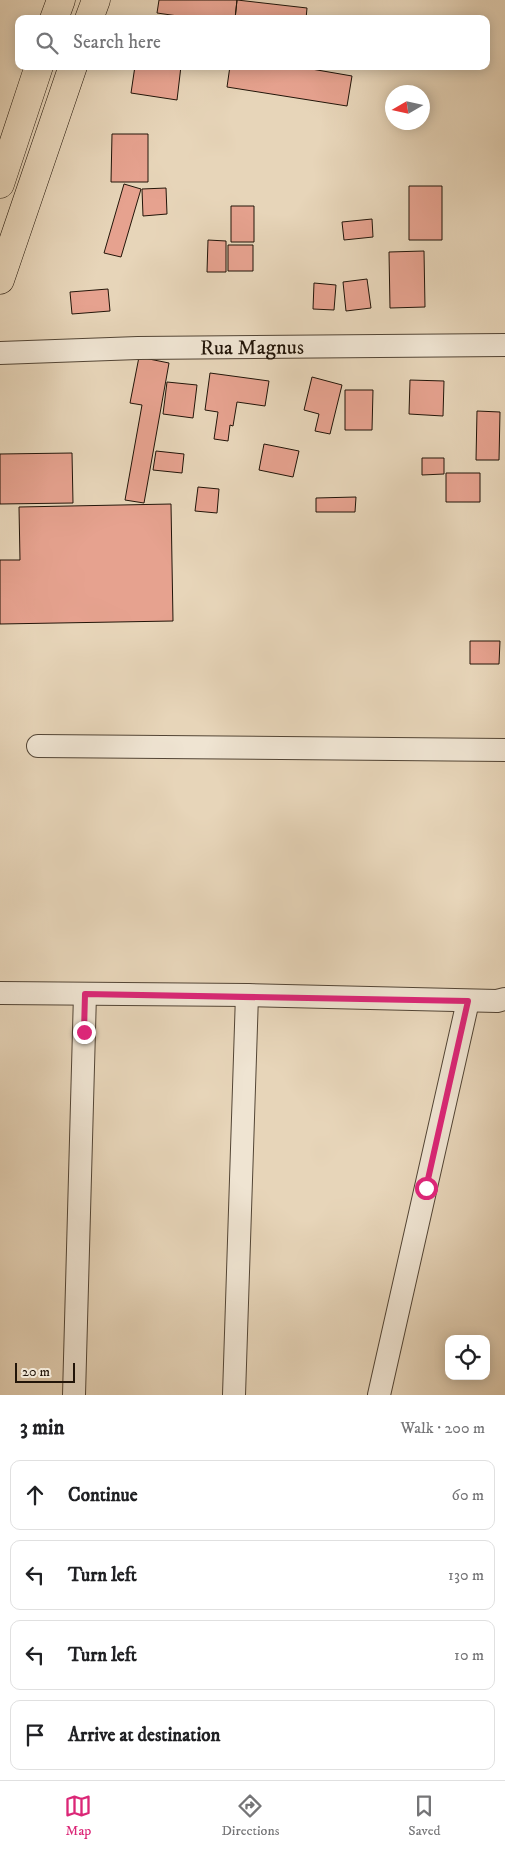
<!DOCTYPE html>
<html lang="en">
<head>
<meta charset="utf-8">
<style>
  :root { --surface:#fff; --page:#f6f6f6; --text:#202124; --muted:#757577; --line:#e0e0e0; --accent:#db2777 }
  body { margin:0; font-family:"IM FELL DW Pica",serif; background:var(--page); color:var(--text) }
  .controls { position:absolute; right:15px; bottom:15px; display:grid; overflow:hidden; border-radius:10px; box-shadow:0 2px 12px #0003 }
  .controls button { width:45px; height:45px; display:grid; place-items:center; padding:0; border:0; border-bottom:1px solid var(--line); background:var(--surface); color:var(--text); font:25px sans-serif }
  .compass { position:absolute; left:385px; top:85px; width:45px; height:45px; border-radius:50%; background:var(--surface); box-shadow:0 2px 12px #0003; rotate:261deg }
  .scale { position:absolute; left:15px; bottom:12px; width:60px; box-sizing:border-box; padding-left:5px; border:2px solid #221509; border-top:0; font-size:14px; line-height:18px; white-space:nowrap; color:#221509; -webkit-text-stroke:4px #efe4d2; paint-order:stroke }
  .stop { position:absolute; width:15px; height:15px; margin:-11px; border:4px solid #db2777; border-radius:50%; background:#fff }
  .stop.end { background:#db2777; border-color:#fff; box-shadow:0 1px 5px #0008 }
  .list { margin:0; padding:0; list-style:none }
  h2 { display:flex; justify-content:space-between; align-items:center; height:65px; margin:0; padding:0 20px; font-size:21px }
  h2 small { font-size:16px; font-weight:400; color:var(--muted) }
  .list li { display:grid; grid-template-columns:32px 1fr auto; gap:15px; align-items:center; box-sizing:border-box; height:70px; margin:0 10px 10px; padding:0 10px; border:1px solid var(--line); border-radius:10px }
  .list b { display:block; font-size:19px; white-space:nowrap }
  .list em { font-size:16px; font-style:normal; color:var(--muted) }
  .icon { flex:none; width:28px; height:28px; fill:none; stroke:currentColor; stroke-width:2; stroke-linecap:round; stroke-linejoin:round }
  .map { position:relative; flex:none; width:505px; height:1395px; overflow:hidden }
  .search { position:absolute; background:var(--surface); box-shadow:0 2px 12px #0003; left:15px; right:15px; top:15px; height:55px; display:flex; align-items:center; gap:12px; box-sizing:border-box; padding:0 18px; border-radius:10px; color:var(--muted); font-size:19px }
  .sheet { height:385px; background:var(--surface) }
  nav { display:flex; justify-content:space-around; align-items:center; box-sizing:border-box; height:70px; border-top:1px solid var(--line); background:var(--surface); font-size:14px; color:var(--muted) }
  nav a { display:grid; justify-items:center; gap:2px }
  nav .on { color:var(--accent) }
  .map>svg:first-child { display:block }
  .building { fill:#e6a28f; stroke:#221509 }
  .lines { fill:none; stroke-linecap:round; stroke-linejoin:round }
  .minor-casing { stroke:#534535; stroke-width:24 }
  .primary-casing { stroke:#221509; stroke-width:29 }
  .minor { stroke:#efe4d2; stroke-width:22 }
  .primary { stroke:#e7d5b9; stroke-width:28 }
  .route { stroke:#db2777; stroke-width:6 }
  .labels { text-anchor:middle; stroke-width:4.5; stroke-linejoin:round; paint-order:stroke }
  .street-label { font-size:21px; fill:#221509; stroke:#efe4d2 }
</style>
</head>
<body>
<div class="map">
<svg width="505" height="1395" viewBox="0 0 505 1395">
  <rect width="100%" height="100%" fill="#e7d5b9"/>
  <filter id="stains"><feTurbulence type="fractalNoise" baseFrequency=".004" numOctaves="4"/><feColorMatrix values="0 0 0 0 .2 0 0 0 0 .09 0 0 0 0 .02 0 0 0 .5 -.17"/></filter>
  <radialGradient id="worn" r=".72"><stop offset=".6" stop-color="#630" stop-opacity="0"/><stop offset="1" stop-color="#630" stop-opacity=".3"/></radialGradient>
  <!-- building -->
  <path class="building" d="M159,0H237L235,19H199L157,13Z
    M237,0L307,8L306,19H235Z
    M135,66H181L177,100L131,93Z
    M230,66H294L352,76L347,106L227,87Z
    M112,134H148V182H111Z
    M124,184L141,189L121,257L104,253Z
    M409,186H442V240H409Z
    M166,188L167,214L143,216L142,189Z
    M231,206H254V242H231Z
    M372,219L373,237L344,240L342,222Z
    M208,240L226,241V272H207Z
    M228,245H253V271H228Z
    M424,251L425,307L390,308L389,252Z
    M367,279L371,308L346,311L343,282Z
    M314,283L336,285L334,310L313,309Z
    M108,289L110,311L72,314L70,292Z
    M139,357L169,363L144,503L125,500L142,405L130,403Z
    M210,373L269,381L265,406L237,402L233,426L230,425L228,441L214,439L218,412L205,410Z
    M312,377L342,385L330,434L315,431L319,414L304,410Z
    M410,380L444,381L443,416L409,414Z
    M167,382L197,385L193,418L163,414Z
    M345,390H373L372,430H345Z
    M477,411L500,412L499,460H476Z
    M264,444L299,451L293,477L259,470Z
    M156,451L184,454L182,473L153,470Z
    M72,453L73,503L0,504V454Z
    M422,458H444V474L422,475Z
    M446,473H480V502H446Z
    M198,487L219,489L217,513L195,511Z
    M356,497L355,512H316V498Z
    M171,504L173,621L0,624V560H20L19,507Z
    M470,641H500L499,664H470Z"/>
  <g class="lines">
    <defs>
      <g id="minor">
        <path id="s1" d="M0,353L138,348L505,345"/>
        <path d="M38,746L505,750"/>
        <path d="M0,993L247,995L497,1001L505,999"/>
        <path d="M74,1395L85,994"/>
        <path d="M234,1395L247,995"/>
        <path d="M379,1395L468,1001"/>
      </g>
      <path id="primary" d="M54,19L61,0
        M89,19L96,0
        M0,184L39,66
        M0,280L73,66"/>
    </defs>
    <!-- minor casing -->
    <use href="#minor" class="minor-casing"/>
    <!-- primary casing -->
    <use href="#primary" class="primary-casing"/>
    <!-- minor -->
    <use href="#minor" class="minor"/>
    <!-- primary -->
    <use href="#primary" class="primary"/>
  </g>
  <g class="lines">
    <!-- route -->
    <path class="route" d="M84,1032L85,994L468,1001L426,1188"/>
  </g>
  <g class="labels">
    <!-- street labels -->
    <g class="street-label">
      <text dy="7" stroke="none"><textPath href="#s1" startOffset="252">Rua Magnus</textPath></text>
    </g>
  </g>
  <rect width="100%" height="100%" filter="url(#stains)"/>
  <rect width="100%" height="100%" fill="url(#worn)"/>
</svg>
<div class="controls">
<button><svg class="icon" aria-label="locate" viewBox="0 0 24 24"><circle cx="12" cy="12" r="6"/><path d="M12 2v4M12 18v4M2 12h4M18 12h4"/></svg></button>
</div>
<svg class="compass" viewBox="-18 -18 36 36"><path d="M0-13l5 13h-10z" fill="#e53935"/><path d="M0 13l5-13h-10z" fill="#757577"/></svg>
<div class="scale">20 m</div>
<div class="stop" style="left:426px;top:1188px"></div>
<div class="stop end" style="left:84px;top:1032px"></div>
<div class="search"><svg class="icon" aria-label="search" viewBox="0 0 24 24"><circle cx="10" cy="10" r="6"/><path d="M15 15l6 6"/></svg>Search here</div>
</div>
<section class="sheet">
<h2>3 min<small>Walk · 200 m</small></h2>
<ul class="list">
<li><svg class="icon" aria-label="ahead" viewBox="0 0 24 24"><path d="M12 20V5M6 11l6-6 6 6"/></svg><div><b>Continue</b></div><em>60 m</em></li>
<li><svg class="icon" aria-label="left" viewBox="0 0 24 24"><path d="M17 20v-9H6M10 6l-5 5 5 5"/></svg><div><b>Turn left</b></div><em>130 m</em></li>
<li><svg class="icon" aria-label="left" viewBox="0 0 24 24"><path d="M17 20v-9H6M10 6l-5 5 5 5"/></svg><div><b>Turn left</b></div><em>10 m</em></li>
<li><svg class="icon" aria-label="arrive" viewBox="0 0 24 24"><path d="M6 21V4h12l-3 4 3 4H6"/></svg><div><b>Arrive at destination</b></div></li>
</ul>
</section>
<nav>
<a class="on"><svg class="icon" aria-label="map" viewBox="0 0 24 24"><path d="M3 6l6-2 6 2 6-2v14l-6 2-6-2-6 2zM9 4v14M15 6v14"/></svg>Map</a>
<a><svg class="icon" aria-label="directions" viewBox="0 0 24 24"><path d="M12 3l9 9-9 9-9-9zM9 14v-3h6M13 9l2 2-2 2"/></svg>Directions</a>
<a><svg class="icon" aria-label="saved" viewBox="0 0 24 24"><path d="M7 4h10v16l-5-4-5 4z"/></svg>Saved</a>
</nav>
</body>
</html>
